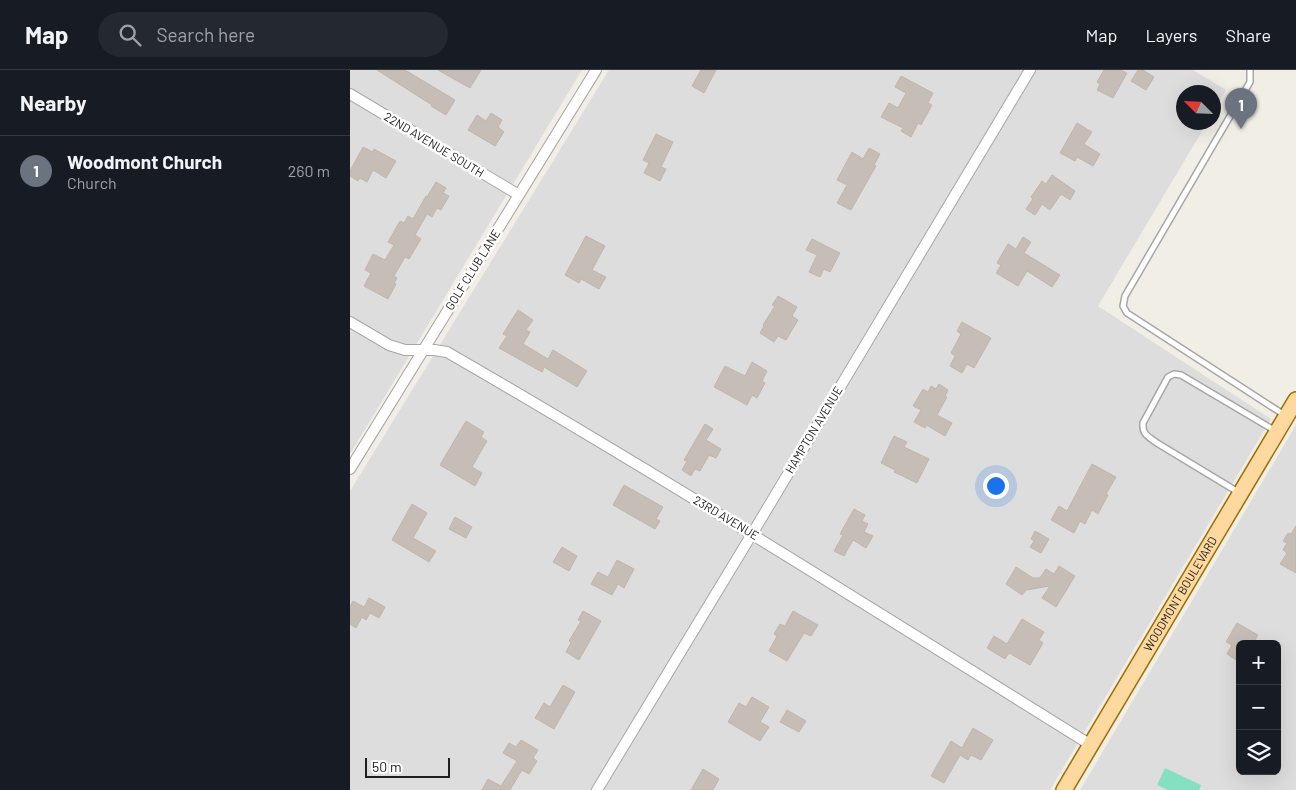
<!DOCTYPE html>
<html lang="en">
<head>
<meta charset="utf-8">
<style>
  :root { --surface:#171b24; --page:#242831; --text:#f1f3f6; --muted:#9ea1a6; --line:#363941; --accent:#d00700 }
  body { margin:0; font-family:Barlow,sans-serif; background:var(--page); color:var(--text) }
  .controls { position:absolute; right:15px; bottom:15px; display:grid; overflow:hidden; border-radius:8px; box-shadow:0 5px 20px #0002 }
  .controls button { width:45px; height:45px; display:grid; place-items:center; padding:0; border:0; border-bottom:1px solid var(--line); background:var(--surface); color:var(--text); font:25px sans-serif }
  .compass { position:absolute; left:826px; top:15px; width:45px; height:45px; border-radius:50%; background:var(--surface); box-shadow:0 5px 20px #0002; rotate:294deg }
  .scale { position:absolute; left:15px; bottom:12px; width:85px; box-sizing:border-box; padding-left:5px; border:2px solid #202020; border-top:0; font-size:14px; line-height:18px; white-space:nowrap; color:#202020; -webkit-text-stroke:4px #fff; paint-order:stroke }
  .you { position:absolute; left:645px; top:415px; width:18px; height:18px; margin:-12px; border:4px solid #fff; border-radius:50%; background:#1a73e8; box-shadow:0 0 0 8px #1a73e833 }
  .badge { display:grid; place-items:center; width:32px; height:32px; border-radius:50%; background:var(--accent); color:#fff; font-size:16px; font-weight:700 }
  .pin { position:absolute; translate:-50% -41px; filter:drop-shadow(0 1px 2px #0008) }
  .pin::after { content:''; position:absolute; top:26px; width:18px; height:15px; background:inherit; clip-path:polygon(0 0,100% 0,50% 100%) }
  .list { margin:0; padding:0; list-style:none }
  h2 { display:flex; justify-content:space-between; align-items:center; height:65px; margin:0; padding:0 20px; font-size:21px }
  h2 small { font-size:16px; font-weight:400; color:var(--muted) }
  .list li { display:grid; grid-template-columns:32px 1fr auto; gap:15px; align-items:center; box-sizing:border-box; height:70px; padding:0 20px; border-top:1px solid var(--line) }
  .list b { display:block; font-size:19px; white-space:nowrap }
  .list p { margin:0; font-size:16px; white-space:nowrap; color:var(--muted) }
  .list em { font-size:16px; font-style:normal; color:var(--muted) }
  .icon { flex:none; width:28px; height:28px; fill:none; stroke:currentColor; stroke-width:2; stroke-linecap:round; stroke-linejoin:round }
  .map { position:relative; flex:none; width:946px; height:720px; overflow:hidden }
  header { display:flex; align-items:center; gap:30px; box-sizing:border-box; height:70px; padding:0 25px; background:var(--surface); border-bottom:1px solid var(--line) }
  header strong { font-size:24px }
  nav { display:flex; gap:28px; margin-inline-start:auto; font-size:18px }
  .search { width:350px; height:45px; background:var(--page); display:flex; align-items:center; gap:12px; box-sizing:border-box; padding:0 18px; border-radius:28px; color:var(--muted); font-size:19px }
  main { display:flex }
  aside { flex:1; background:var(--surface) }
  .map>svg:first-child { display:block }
  .residential { fill:#dedddd; fill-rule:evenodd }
  .pitch { fill:#84e0c0 }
  .building { fill:#c6beb6; stroke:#c3b5a9 }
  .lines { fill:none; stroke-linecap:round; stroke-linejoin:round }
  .lane-casing { stroke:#a7a7a7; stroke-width:8 }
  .street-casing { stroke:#a7a7a7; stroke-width:12 }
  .primary-casing { stroke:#9c6e00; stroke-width:18 }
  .lane { stroke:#fff; stroke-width:5 }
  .street { stroke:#fff; stroke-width:10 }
  .primary { stroke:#fdd89f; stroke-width:15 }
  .labels { text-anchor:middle; stroke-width:5; stroke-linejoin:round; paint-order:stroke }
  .street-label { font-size:12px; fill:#202020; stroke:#fff }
</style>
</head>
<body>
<header>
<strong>Map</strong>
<div class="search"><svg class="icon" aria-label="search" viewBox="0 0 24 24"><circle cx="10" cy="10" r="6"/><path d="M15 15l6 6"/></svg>Search here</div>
<nav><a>Map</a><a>Layers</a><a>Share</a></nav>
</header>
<main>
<aside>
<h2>Nearby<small></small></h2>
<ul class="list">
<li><span class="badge" style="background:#6b7280">1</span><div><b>Woodmont Church</b><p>Church</p></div><em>260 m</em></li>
</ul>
</aside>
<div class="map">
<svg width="946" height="720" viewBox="0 0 946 720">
  <rect width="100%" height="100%" fill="#f1eee6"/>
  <!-- residential -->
  <path class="residential" d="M0,0H232L0,384Z
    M259,0H843L876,20L864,42V22H834V52L857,53L748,236L921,349L700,720H0V421Z
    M946,355V720H730ZM890,574H927V701H890Z"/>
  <!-- pitch -->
  <path class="pitch" d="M815,698L851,715L849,720H818L807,715Z"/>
  <!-- building -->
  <path class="building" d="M27,0H55L105,30L96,45L81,36L82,35Z
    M88,0H131L120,18Z
    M351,0H366L354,23L342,16Z
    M754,0H770L777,3L763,28L747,20L750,14L747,12Z
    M788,0H793L804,7L796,20L781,11Z
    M551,6L583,23L578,33L582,35L571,55L568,53L561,67L551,61L553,58L531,47L539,33L548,38L556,23L545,17Z
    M141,43L152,50L148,57L154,62L145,76L118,60L127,45L136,51Z
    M727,53L742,62L734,74L750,84L743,96L727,87L725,91L710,83Z
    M306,64L323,72L311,97L316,99L310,111L294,103L299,93L293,90Z
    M13,77L23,82L24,79L46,91L36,108L23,100L17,112L10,108L8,111L0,106V101Z
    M519,78L530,84L524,95L526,96L501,140L487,133L497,115L487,110L502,82L513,89Z
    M702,105L725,121L720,130L711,124L700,140L692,134L685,145L676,139L683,129L681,127L692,111L696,114Z
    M86,112L96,118L93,123L99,126L91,140L87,138L82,147L77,144L65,165L71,169L59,189L55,187L44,206L47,208L44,213L46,214L38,229L14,216L21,203L15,200L23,184L35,190L44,175L38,172L50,151L54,153L58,146L63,149L76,126L77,127Z
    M236,166L255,176L242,200L256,207L249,219L231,209L229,213L215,205Z
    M673,167L681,172L674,183L710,205L702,217L677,201L668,216L646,203L651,195L647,193L658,174L666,179Z
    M462,169L490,183L480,202L474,199L470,207L459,202L467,185L456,180Z
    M428,226L447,237L442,246L448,250L436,270L428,266L424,272L410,263L414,256L413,255L425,236L422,235Z
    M168,240L183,250L176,260L180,262L173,274L198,289L203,280L237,301L227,317L194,297L192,302L149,278L157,266L153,264Z
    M612,252L641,268L624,298L617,294L612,303L600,296L605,286L601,283L611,264L607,261Z
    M402,292L417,301L412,311L415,313L407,328L402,325L397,335L364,317L375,296L395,306Z
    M589,314L598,320L595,326L597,327L587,345L602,353L595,366L576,355L575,358L564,352L571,340L563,336L573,319L578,322L581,316L586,319Z
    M116,351L134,362L131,367L137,371L122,397L132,403L125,416L90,395Z
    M355,354L363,359L356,370L371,379L366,388L359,385L350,401L345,399L341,406L332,400L337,391L334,390Z
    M544,366L557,372L554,377L579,389L567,413L544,402L545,400L531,393Z
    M742,394L766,407L756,424L758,425L748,444L742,440L735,454L730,451L724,463L701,450L709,436L717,441Z
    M274,415L313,437L306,449L310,451L305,459L263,435Z
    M62,434L77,443L63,468L86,481L79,492L42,470Z
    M504,439L515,445L512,451L518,454L514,462L523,466L516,478L503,470L494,486L484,481L493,465L490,464Z
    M105,447L122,457L116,468L99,459Z
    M946,456V503L930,494L937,483L933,480L937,473L933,471L938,463L941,464Z
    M685,461L699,469L691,483L680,477L684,471L681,469Z
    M212,477L227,486L219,501L203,492Z
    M267,490L284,499L274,518L268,514L262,525L241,514L248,502L258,507Z
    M709,496L725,506L706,537L692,528L700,516L676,520L672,525L656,514L666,497L683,508H690L696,499L704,504Z
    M19,528L35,537L29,548L20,543L16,550L12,547L6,558L0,554V537L3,531L14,537Z
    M233,541L251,551L229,590L216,582L221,573L219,571L231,551L228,550Z
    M443,541L468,555L461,566L454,563L437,591L419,581L427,566L424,564L430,554L435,556Z
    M672,549L694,562L689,570L693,573L680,595L659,583L655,589L637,578L644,566L657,574Z
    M887,553L908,565L903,574H890V583L886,590L877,584L882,575L876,572Z
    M213,615L225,622L204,659L185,648L194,633L200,637Z
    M402,627L419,637L410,652L419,657L410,671L378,652L389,633L396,637Z
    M437,640L456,651L449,662L430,652Z
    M623,658L643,670L631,690L621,685L618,690L610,685L594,713L581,706L601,671L612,678Z
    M171,670L188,680L183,688L187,691L179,704L172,700L160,720H132L138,709L151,716L167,691L153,683L159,673L166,677Z
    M353,699L369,709L363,720H341Z"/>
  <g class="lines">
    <defs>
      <path id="lane" d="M900,0V12L775,226L773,236L777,243L936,346
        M888,422L807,373C798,366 792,365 793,353L818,307L824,304L831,305L924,360"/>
      <path id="street" d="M0,24L169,125
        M0,252L39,275L55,280H84L97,282C315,408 527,542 741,675
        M0,399L246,0
        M247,720L402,464L680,0"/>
      <g id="primary">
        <path id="s1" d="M714,720L946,330"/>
      </g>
    </defs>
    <!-- lane casing -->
    <use href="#lane" class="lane-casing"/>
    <!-- street casing -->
    <use href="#street" class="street-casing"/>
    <!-- primary casing -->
    <use href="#primary" class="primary-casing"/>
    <!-- lane -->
    <use href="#lane" class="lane"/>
    <!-- street -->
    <use href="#street" class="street"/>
    <!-- primary -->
    <use href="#primary" class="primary"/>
  </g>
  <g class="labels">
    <!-- street labels -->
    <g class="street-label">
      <text transform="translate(84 75) rotate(31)" y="4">22ND AVENUE SOUTH</text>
      <text transform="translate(123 200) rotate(-58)" y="4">GOLF CLUB LANE</text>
      <text transform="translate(464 360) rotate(-59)" y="4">HAMPTON AVENUE</text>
      <text transform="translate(376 448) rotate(31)" y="4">23RD AVENUE</text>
      <text dy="4" stroke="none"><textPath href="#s1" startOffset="228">WOODMONT BOULEVARD</textPath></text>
    </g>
  </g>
</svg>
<div class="controls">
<button>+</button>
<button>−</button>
<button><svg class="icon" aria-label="layers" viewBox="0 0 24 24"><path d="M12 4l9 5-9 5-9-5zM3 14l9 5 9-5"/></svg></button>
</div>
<svg class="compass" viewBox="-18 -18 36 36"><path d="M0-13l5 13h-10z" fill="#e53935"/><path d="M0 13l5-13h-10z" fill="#9ea1a6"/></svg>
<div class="scale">50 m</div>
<div class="you"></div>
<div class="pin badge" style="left:891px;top:59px;background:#6b7280">1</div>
</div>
</main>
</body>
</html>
